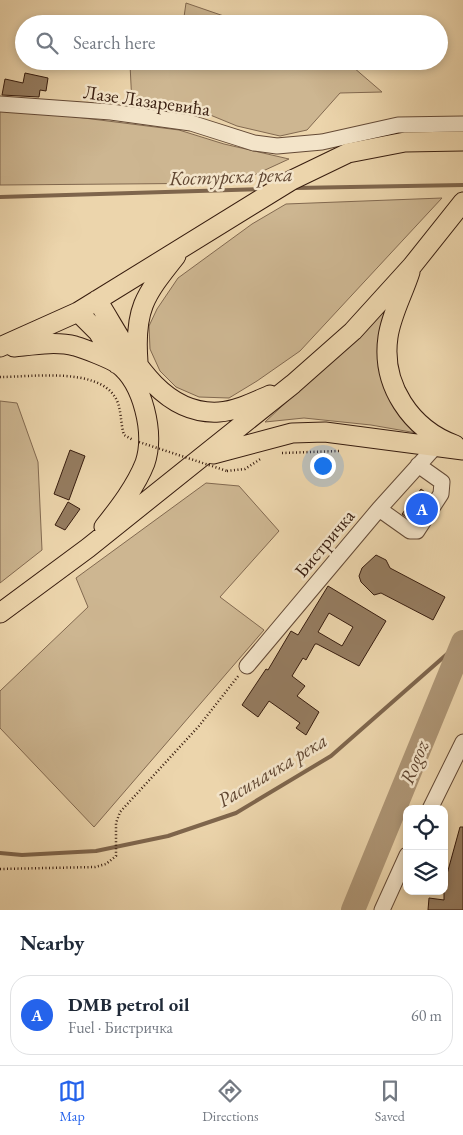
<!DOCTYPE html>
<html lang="en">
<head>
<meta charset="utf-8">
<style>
  :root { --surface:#fff; --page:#f2f2f3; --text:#1f2937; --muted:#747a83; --line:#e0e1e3; --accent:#2563eb }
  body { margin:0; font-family:"EB Garamond",serif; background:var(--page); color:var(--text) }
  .controls { position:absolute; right:15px; bottom:15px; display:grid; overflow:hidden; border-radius:10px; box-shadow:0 2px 8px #0003 }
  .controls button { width:45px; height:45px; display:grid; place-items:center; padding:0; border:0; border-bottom:1px solid var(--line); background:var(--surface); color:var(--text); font:25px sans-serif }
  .you { position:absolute; left:322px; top:465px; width:18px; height:18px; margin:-12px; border:4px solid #fff; border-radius:50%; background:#1a73e8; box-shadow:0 0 0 8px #1a73e833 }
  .badge { display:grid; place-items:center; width:32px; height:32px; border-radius:50%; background:var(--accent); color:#fff; font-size:16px; font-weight:700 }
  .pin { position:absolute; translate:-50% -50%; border:2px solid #fff; box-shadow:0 1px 5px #0006 }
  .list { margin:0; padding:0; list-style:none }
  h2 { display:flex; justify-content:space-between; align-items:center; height:65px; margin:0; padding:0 20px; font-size:21px }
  h2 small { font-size:16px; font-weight:400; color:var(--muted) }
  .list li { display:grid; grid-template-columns:32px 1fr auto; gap:15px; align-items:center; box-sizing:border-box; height:80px; margin:0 10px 10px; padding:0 10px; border:1px solid var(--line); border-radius:20px }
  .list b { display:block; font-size:19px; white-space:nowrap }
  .list p { margin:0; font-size:16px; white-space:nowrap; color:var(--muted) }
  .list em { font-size:16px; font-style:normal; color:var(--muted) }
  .icon { flex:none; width:28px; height:28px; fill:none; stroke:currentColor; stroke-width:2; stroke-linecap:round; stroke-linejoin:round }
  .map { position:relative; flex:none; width:463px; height:910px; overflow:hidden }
  .search { position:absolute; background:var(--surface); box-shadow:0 2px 8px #0003; left:15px; right:15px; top:15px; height:55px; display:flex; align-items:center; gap:12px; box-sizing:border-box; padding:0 18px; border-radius:28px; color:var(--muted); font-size:19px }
  .sheet { height:155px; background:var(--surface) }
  nav { display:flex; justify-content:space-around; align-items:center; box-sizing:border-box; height:70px; border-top:1px solid var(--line); background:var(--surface); font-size:14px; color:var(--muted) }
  nav a { display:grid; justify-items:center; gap:2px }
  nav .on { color:var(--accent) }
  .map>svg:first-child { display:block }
  .green { fill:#cdb691; stroke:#826950 }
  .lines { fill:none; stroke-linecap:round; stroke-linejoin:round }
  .stream { stroke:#7e654c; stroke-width:4 }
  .river { stroke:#ae9676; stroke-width:24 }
  .building { fill:#957c60; stroke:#371c0e; fill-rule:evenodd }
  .minor-casing { stroke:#644a36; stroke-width:17 }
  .major-casing { stroke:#371c0e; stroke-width:21 }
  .path { stroke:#371c0e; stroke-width:2.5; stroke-dasharray:1 2.5; stroke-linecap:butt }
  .minor { stroke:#f3e4c9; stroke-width:15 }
  .major { stroke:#ecd5ac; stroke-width:19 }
  .path-bridge { stroke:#371c0e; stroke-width:2.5; stroke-dasharray:1 2.5; stroke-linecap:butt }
  .labels { text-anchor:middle; stroke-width:5; stroke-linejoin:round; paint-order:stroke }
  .street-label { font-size:19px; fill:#371c0e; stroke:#f3e4c9 }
  .water-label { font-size:20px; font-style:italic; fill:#614732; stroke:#f3e4c9 }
</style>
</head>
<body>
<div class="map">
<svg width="463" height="910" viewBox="0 0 463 910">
  <rect width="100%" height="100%" fill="#ecd5ac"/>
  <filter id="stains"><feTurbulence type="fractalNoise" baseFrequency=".004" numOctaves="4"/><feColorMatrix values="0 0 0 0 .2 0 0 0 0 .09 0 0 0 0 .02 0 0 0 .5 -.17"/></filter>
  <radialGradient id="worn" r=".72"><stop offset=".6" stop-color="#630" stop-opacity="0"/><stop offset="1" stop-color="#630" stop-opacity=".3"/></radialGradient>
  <!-- green -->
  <path class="green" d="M186,3L247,24H183Z
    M190,61H346L382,92L340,93L307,130L280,136L237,126L203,112L132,105L130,64L184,68Z
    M0,111L68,116L179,130L224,144L289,159L237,183L0,185Z
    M442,198L300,351L257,381L229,398L199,397L176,387L160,371L150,349L149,326L157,309L178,278L252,224L286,204Z
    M387,308L381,338L428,435L371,425L304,418L265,422Z
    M0,401L17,403L38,462L42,550L0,583Z
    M206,483L239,486L279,531L220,597L264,630L94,827L0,728V691L88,607L76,578Z"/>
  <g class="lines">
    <!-- stream -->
    <path class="stream" d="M295,188L463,185
      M0,197L263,189
      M0,853L22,855L96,851L168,836L236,813L331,756L463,640"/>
    <!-- river -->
    <path class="river" d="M353,910L463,642"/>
  </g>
  <!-- building -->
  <path class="building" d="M25,73L48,78L46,91L40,90L39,97L2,95L5,79L23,83Z
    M70,450L85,456L69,500L54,494Z
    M421,489L429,495L412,521L402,514Z
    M68,502L80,509L65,530L55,525Z
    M376,555L386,560L390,568L445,597L433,620L381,593L374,595L361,582L359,576L362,568Z
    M328,586L386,621L359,666L317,644H315L306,660L303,658L292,676L305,686L297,696L319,712L306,735L296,728L300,723L269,701L258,717L242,705L266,669L268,670L291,631L298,635ZM329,613L353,627L342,646L318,632Z
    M460,827H463V910H428L429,898L444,900V885Z"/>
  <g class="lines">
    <defs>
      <path id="minor" d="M0,104L111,112L191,123L254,143L277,146L322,142L398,125L463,124
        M379,509L410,531H417L441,494L442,482L418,465
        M247,666L379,509L435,447
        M430,809L463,742
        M382,910L407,855"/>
      <path id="major" d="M410,272C403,294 391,315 388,337C381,385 411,429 455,445
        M97,300C126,345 156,416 219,412C236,411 254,402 270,395
        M78,312L98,332L117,364
        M0,347L78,312L292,180L348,153L405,142L463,141
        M14,347C33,345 56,341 75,346C85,349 109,358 118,364C143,383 155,433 145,463C136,486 119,508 104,527
        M138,362C134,310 144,296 176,256
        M213,454L292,433L325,432L463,450
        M0,613L88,548L293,384L353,331L412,266L463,202"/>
    </defs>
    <!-- minor casing -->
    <use href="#minor" class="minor-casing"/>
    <!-- major casing -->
    <use href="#major" class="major-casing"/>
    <!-- path -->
    <path class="path" d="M0,377C31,377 96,367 115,397C122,408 120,422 124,435L133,440
      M282,453L339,451
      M227,471L245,469L262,458
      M0,869L95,867L106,864L116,856V823L120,812L199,726L239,675"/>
    <!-- minor -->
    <use href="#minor" class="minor"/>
    <!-- major -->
    <use href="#major" class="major"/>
    <!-- path-bridge -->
    <path class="path-bridge" d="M139,442L227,471"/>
  </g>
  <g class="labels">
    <!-- street labels -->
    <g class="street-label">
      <text transform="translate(147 100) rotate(8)" y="7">Лазе Лазаревића</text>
      <text transform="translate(324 543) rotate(-50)" y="7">Бистричка</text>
    </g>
    <!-- water labels -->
    <g class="water-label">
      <text transform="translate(231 176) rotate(-2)" y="7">Костурска река</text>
      <text transform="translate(414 762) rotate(-68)" y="7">Rogoz</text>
      <text transform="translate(272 770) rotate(-31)" y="7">Расиначка река</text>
    </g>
  </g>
  <rect width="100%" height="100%" filter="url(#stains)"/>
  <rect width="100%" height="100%" fill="url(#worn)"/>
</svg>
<div class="controls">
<button><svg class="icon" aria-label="locate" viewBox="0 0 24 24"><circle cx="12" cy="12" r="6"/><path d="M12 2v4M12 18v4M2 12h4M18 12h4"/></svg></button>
<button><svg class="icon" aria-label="layers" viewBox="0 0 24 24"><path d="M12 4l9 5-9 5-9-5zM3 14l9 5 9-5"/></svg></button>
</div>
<div class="you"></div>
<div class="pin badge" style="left:422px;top:509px">A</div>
<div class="search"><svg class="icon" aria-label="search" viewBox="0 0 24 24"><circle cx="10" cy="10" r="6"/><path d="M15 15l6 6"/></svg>Search here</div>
</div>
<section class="sheet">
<h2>Nearby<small></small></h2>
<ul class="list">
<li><span class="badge">A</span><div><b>DMB petrol oil</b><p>Fuel · Бистричка</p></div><em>60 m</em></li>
</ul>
</section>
<nav>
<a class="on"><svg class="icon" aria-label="map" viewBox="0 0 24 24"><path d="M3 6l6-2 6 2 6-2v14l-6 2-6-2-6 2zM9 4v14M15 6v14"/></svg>Map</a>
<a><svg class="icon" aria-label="directions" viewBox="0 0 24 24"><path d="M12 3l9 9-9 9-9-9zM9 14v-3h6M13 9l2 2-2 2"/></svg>Directions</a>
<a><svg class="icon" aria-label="saved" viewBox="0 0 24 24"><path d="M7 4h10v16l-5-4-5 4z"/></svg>Saved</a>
</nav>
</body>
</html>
